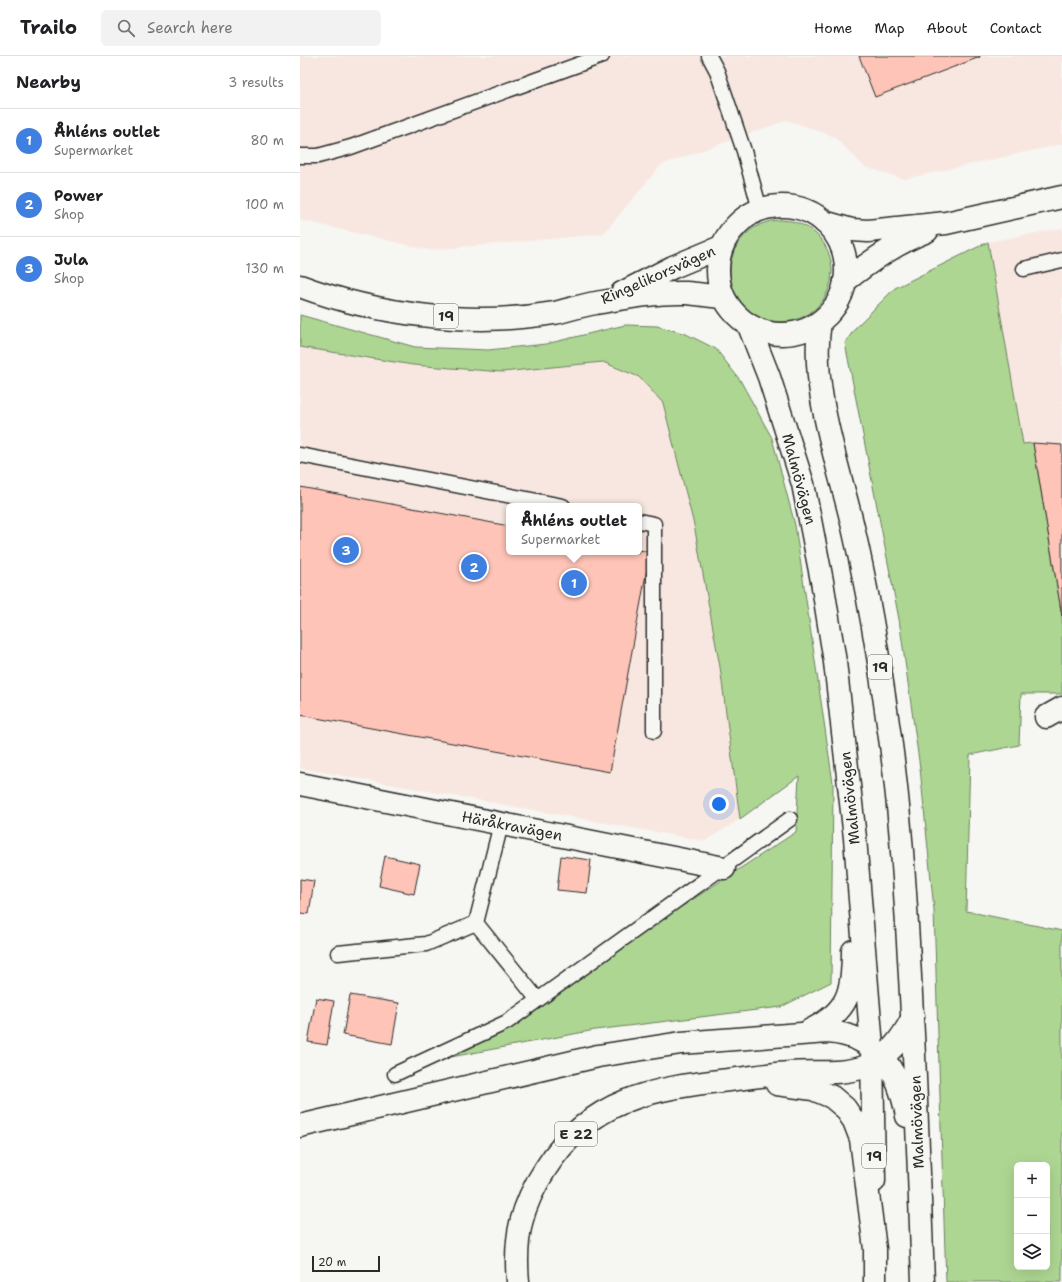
<!DOCTYPE html>
<html lang="en">
<head>
<meta charset="utf-8">
<style>
  :root { --surface:#fff; --page:#f2f2f2; --text:#202124; --muted:#757577; --line:#e0e0e0; --accent:#d1495b }
  body { margin:0; font-family:"Shantell Sans",sans-serif; background:var(--page); color:var(--text) }
  .controls { position:absolute; right:12px; bottom:12px; display:grid; overflow:hidden; border-radius:6px; box-shadow:0 4px 16px #0002 }
  .controls button { width:36px; height:36px; display:grid; place-items:center; padding:0; border:0; border-bottom:1px solid var(--line); background:var(--surface); color:var(--text); font:20px sans-serif }
  .scale { position:absolute; left:12px; bottom:10px; width:68px; box-sizing:border-box; padding-left:4px; border:2px solid #2b2b2b; border-top:0; font-size:11px; line-height:14px; white-space:nowrap; color:#2b2b2b; -webkit-text-stroke:3px #f6f6f2; paint-order:stroke }
  .you { position:absolute; left:419px; top:748px; width:14px; height:14px; margin:-10px; border:3px solid #fff; border-radius:50%; background:#1a73e8; box-shadow:0 0 0 6px #1a73e833 }
  .badge { display:grid; place-items:center; width:26px; height:26px; border-radius:50%; background:var(--accent); color:#fff; font-size:13px; font-weight:700 }
  .pin { position:absolute; translate:-50% -50%; border:2px solid #fff; box-shadow:0 1px 4px #0006 }
  .popup { position:absolute; left:206px; top:447px; width:136px; height:52px; box-sizing:border-box; display:grid; place-content:center; border-radius:6px; background:var(--surface); filter:drop-shadow(0 1px 3px #0005); font-size:13px; white-space:nowrap; color:var(--muted) }
  .popup b { font-size:15px; color:var(--text) }
  .popup::after { content:''; position:absolute; left:50%; top:100%; margin-left:-8px; border:8px solid transparent; border-top-color:var(--surface) }
  .list { margin:0; padding:0; list-style:none }
  h2 { display:flex; justify-content:space-between; align-items:center; height:52px; margin:0; padding:0 16px; font-size:17px }
  h2 small { font-size:13px; font-weight:400; color:var(--muted) }
  .list li { display:grid; grid-template-columns:26px 1fr auto; gap:12px; align-items:center; box-sizing:border-box; height:64px; padding:0 16px; border-top:1px solid var(--line) }
  .list b { display:block; font-size:15px; white-space:nowrap }
  .list p { margin:0; font-size:13px; white-space:nowrap; color:var(--muted) }
  .list em { font-size:13px; font-style:normal; color:var(--muted) }
  .icon { flex:none; width:22px; height:22px; fill:none; stroke:currentColor; stroke-width:2; stroke-linecap:round; stroke-linejoin:round }
  .map { position:relative; flex:none; width:762px; height:1226px; overflow:hidden }
  header { display:flex; align-items:center; gap:24px; box-sizing:border-box; height:56px; padding:0 20px; background:var(--surface); border-bottom:1px solid var(--line) }
  header strong { font-size:19px }
  nav { display:flex; gap:22px; margin-inline-start:auto; font-size:14px }
  .search { width:280px; height:36px; background:var(--page); display:flex; align-items:center; gap:10px; box-sizing:border-box; padding:0 14px; border-radius:6px; color:var(--muted); font-size:15px }
  main { display:flex }
  aside { flex:1; background:var(--surface) }
  .map>svg:first-child { display:block }
  .built { fill:#f8e7e0; fill-rule:evenodd }
  .green { fill:#aed693; stroke:#6c805f; fill-rule:evenodd }
  .building { fill:#fec4b7; stroke:#2b2b2b }
  .lines { fill:none; stroke-linecap:round; stroke-linejoin:round }
  .lane-casing { stroke:#2b2b2b; stroke-width:17 }
  .street-casing { stroke:#2b2b2b; stroke-width:25 }
  .secondary-casing { stroke:#2b2b2b; stroke-width:25 }
  .primary-casing { stroke:#2b2b2b; stroke-width:25 }
  .highway-casing { stroke:#2b2b2b; stroke-width:25 }
  .lane { stroke:#f6f6f2; stroke-width:14 }
  .street { stroke:#f6f6f2; stroke-width:22 }
  .secondary { stroke:#f6f6f2; stroke-width:22 }
  .primary { stroke:#f6f6f2; stroke-width:22 }
  .highway { stroke:#f6f6f2; stroke-width:22 }
  .labels { text-anchor:middle; stroke-width:3; stroke-linejoin:round; paint-order:stroke }
  .shield { fill:#f6f6f2; stroke:#686867; stroke-width:1 }
  .shield-label { font-size:14px; font-weight:bold; fill:#2b2b2b }
  .street-label { font-size:15px; fill:#2b2b2b; stroke:#f6f6f2 }
</style>
</head>
<body>
<header>
<strong>Trailo</strong>
<div class="search"><svg class="icon" aria-label="search" viewBox="0 0 24 24"><circle cx="10" cy="10" r="6"/><path d="M15 15l6 6"/></svg>Search here</div>
<nav><a>Home</a><a>Map</a><a>About</a><a>Contact</a></nav>
</header>
<main>
<aside>
<h2>Nearby<small>3 results</small></h2>
<ul class="list">
<li><span class="badge" style="background:#3f7fe0">1</span><div><b>Åhléns outlet</b><p>Supermarket</p></div><em>80 m</em></li>
<li><span class="badge" style="background:#3f7fe0">2</span><div><b>Power</b><p>Shop</p></div><em>100 m</em></li>
<li><span class="badge" style="background:#3f7fe0">3</span><div><b>Jula</b><p>Shop</p></div><em>130 m</em></li>
</ul>
</aside>
<div class="map">
<svg width="762" height="1226" viewBox="0 0 762 1226">
  <rect width="100%" height="100%" fill="#f6f6f2"/>
  <filter id="ink" filterUnits="userSpaceOnUse"><feTurbulence type="fractalNoise" baseFrequency=".025" numOctaves="2"/><feDisplacementMap in="SourceGraphic" scale="8" xChannelSelector="R" yChannelSelector="G"/><feConvolveMatrix kernelMatrix="1 2 1 2 8 2 1 2 1" color-interpolation-filters="sRGB"/></filter>
  <g filter="url(#ink)">
    <!-- built -->
    <path class="built" d="M0,0H762V88L604,123L565,111L533,80L487,64L361,109L303,178L129,194L0,164Z
      M762,172V560L733,387L723,388L688,186Z
      M0,291L113,309L202,316L303,306L339,321L363,347L394,469L420,611L440,763L405,785L0,712ZM209,450H339V496H209Z"/>
    <!-- green -->
    <path class="green" d="M430 215a51 51 0 1 1 102 0a51 51 0 1 1-102 0Z
      M688,186L723,388L733,387L762,560V638H721L719,689L670,699L666,855L762,875V1226H646L634,854L620,712L599,563L545,287L556,271L595,232ZM717,1109H747V1211H717Z
      M0,259L115,291L188,294L246,288L325,269L357,270L386,278L416,293L440,324L472,382L495,469L533,727L531,926L481,951L295,974L151,1001L496,776L499,720L440,763L420,611L394,469L363,347L339,321L303,306L202,316L113,309L0,291Z"/>
    <!-- building -->
    <path class="building" d="M559,0H680V1L575,41Z
      M733,387L762,389V560Z
      M0,431L209,470V496H339V494L350,496L310,716L0,659Z
      M85,800L120,808L114,838L79,830Z
      M261,800L291,804L287,837L257,834Z
      M0,823L14,825L9,858L0,857Z
      M50,939L99,947L92,988L43,979Z
      M16,942L34,945L27,989L8,986Z"/>
    <g class="lines">
      <defs>
        <path id="lane" d="M409,0L417,15L444,95L460,154
          M0,100H18L51,91L302,0
          M724,213L762,204
          M0,399L263,450
          M339,465L354,468V675
          M201,768L176,867L238,944
          M38,897L126,888L176,867
          M95,1018L207,966L490,763"/>
        <path id="street" d="M746,661L762,652
          M0,728L424,812"/>
        <path id="secondary" d="M524,166L552,174L568,175L646,167L762,141
          M545,225C571,205 596,187 627,175"/>
        <path id="primary" d="M418 214a64 64 0 1 1 128 0a64 64 0 1 1-128 0Z
          M0,230C78,259 172,271 254,257C268,254 282,249 296,247C325,242 357,236 386,237C398,238 411,240 423,241
          M322,237L373,211L421,191
          M520,266C509,329 539,410 553,471C568,536 579,602 588,668C599,740 604,813 608,886C615,999 619,1112 623,1226
          M449,270L469,321L503,428L522,525L535,606L555,782L572,991L574,1125
          M509,975C548,956 553,937 553,895
          M0,1070L298,1000L381,987L528,976C578,980 599,1015 607,1060"/>
        <path id="highway" d="M477,1028L513,1033L532,1041L545,1052L554,1065L561,1083L575,1193V1226
          M218,1226C214,1181 221,1150 246,1112C290,1043 353,1032 429,1024C448,1022 469,1018 489,1017C513,1015 541,1019 564,1011C588,1002 602,983 613,961"/>
      </defs>
      <!-- lane casing -->
      <use href="#lane" class="lane-casing"/>
      <!-- street casing -->
      <use href="#street" class="street-casing"/>
      <!-- secondary casing -->
      <use href="#secondary" class="secondary-casing"/>
      <!-- primary casing -->
      <use href="#primary" class="primary-casing"/>
      <!-- highway casing -->
      <use href="#highway" class="highway-casing"/>
      <!-- lane -->
      <use href="#lane" class="lane"/>
      <!-- street -->
      <use href="#street" class="street"/>
      <!-- secondary -->
      <use href="#secondary" class="secondary"/>
      <!-- primary -->
      <use href="#primary" class="primary"/>
      <!-- highway -->
      <use href="#highway" class="highway"/>
    </g>
  </g>
  <g class="labels">
    <!-- shield labels -->
    <g class="shield">
      <rect x="134" y="248" width="24" height="24" rx="3"/>
      <rect x="568" y="599" width="24" height="24" rx="3"/>
      <rect x="255" y="1066" width="42" height="24" rx="3"/>
      <rect x="562" y="1088" width="24" height="24" rx="3"/>
    </g>
    <g class="shield-label">
      <text x="146" y="265">19</text>
      <text x="580" y="616">19</text>
      <text x="276" y="1083">E 22</text>
      <text x="574" y="1105">19</text>
    </g>
    <!-- street labels -->
    <g class="street-label">
      <text transform="translate(358 219) rotate(-24)" y="5">Ringelikorsvägen</text>
      <text transform="translate(499 423) rotate(75)" y="5">Malmövägen</text>
      <text transform="translate(550 742) rotate(-96)" y="5">Malmövägen</text>
      <text transform="translate(212 770) rotate(11)" y="5">Häråkravägen</text>
      <text transform="translate(617 1066) rotate(-92)" y="5">Malmövägen</text>
    </g>
  </g>
</svg>
<div class="controls">
<button>+</button>
<button>−</button>
<button><svg class="icon" aria-label="layers" viewBox="0 0 24 24"><path d="M12 4l9 5-9 5-9-5zM3 14l9 5 9-5"/></svg></button>
</div>
<div class="scale">20 m</div>
<div class="you"></div>
<div class="pin badge" style="left:274px;top:527px;background:#3f7fe0">1</div>
<div class="popup"><b>Åhléns outlet</b>Supermarket</div>
<div class="pin badge" style="left:174px;top:511px;background:#3f7fe0">2</div>
<div class="pin badge" style="left:46px;top:494px;background:#3f7fe0">3</div>
</div>
</main>
</body>
</html>
